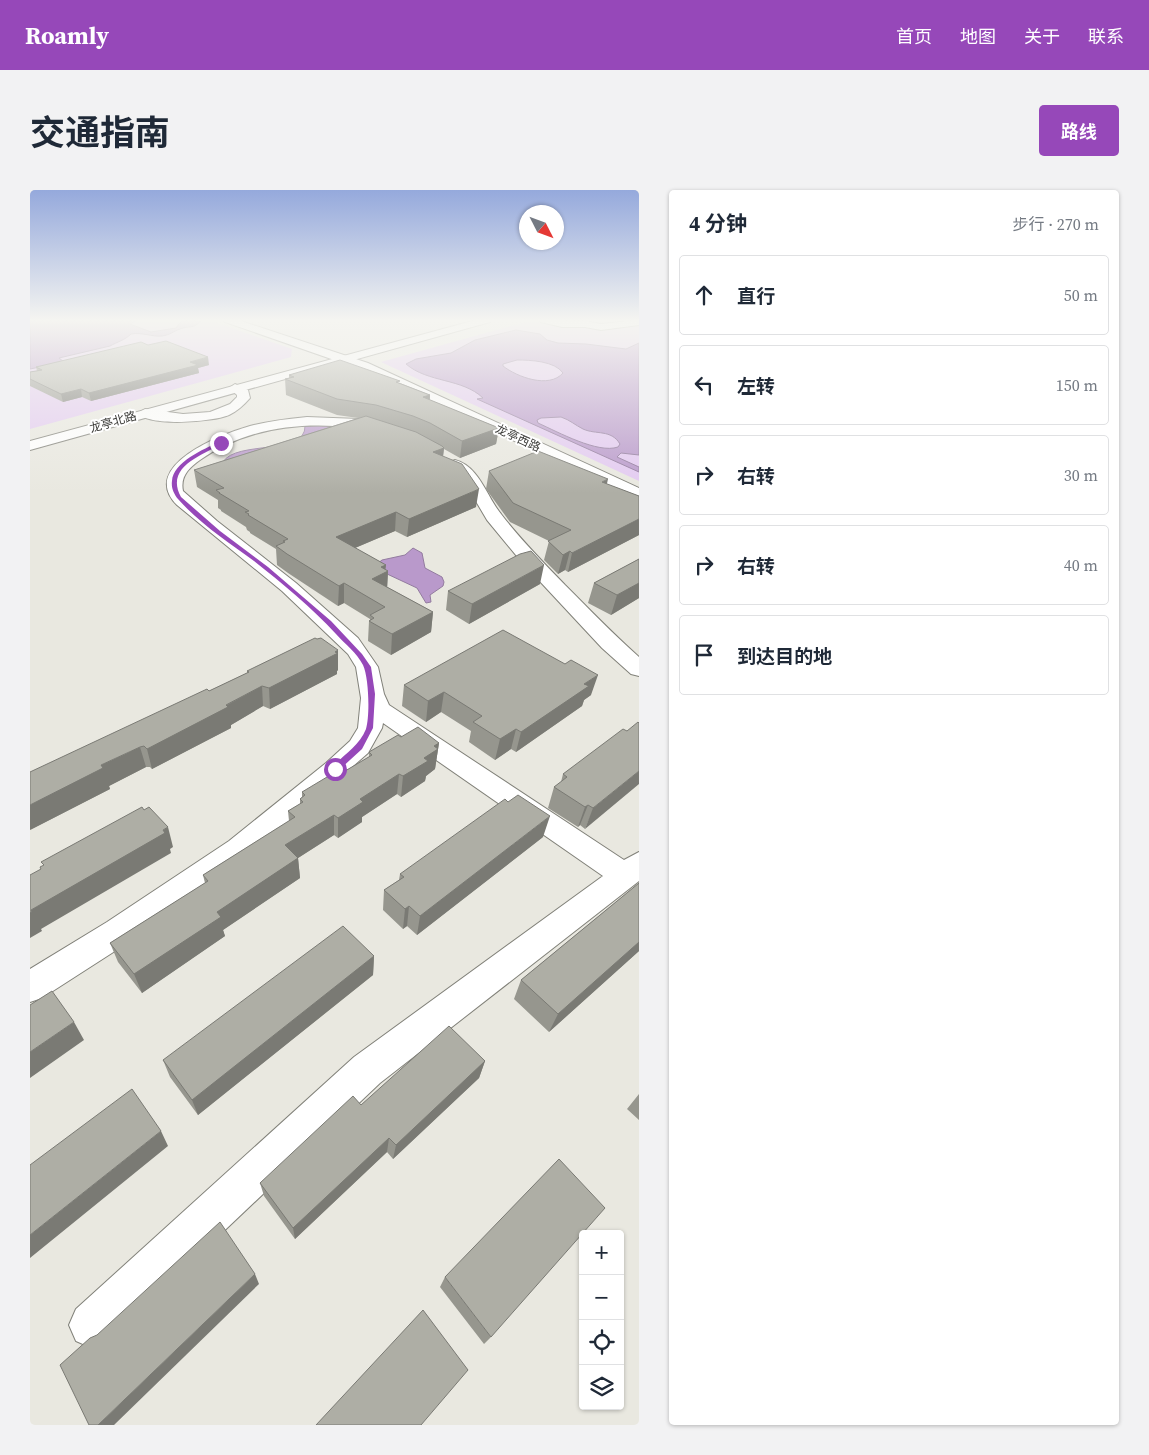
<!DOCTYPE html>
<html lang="zh">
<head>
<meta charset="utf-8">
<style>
  :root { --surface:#fff; --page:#f2f2f3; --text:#1f2937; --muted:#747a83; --line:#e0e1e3; --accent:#9648b9 }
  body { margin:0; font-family:"Source Serif 4","Noto Sans SC",serif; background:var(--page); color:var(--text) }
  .controls { position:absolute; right:15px; bottom:15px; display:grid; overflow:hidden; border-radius:5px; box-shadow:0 1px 4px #0004 }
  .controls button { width:45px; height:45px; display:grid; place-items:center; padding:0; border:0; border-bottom:1px solid var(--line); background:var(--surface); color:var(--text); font:25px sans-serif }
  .compass { position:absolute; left:489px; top:15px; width:45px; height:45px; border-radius:50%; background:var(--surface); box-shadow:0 1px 4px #0004; rotate:132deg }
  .stop { position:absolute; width:15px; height:15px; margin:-11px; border:4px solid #9648b9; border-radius:50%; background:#fff }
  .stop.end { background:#9648b9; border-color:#fff; box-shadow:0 1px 5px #0008 }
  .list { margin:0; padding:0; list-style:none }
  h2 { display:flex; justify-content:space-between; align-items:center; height:65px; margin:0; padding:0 20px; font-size:21px }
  h2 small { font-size:16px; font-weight:400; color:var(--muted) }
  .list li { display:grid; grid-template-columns:32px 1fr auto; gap:15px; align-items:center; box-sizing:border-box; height:80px; margin:0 10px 10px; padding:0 10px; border:1px solid var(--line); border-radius:5px }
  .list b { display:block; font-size:19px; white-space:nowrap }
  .list em { font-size:16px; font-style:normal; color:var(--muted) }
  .icon { flex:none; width:28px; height:28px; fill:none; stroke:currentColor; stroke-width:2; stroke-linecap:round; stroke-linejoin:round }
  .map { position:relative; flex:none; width:609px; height:1235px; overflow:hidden; border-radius:5px }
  header { display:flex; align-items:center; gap:30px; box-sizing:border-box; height:70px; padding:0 25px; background:var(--accent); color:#fff }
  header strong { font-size:24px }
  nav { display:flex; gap:28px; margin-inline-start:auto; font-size:18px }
  .intro { display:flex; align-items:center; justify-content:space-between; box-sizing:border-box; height:120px; padding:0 30px }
  h1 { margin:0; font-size:35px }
  .button { padding:12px 22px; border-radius:5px; background:var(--accent); color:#fff; font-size:18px; font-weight:700 }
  main { display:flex; gap:30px; padding:0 30px }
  aside { flex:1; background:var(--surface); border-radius:5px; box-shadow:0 1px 4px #0004 }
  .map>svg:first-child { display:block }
  .green { fill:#e3caf1 }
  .water { fill:#b999cb; stroke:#937c9f; fill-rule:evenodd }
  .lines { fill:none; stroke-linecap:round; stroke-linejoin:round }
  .minor-casing { stroke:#818179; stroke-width:2 }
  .major-casing { stroke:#818179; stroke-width:2 }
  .minor { fill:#fff; fill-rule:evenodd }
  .major { fill:#fff; fill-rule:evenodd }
  .wall { fill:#96968e }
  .shaded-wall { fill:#7a7a74 }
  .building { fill:#aeaea5; stroke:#7a7a74 }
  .route { fill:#9648b9 }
  .labels { text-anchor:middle; stroke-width:4; stroke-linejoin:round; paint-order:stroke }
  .far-street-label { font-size:12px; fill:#3a3a37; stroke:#fff }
</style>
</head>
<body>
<header>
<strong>Roamly</strong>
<nav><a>首页</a><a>地图</a><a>关于</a><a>联系</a></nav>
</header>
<div class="intro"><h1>交通指南</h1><a class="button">路线</a></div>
<main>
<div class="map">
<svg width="609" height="1235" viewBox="0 0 609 1235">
  <rect width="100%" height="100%" fill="#e9e8e0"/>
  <!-- green -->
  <path class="green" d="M0,130H179L262,159L261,167L0,239Z
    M503,130H609V291L351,172Z"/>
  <!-- water -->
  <path class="water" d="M0,130H107L100,134L121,142L146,138L152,130L171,131C162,140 159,135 150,139C144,141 140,145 132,146C122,147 112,142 101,144C95,150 87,152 80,156L29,168L34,172L0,179Z
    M486,140L510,144L517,150L528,153L556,154L596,159L609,153V265L591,263L587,267L609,277V282L447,209L453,208C432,188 398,193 376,174L386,169L421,163L445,150ZM487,170C500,170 525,171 533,183C519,199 487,187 473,176V174ZM531,227C540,230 545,235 553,239C566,245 581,239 590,254L588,257C568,264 528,242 508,233L507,230L511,228Z
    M299,234L315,235L259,258L193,272C206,250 276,266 275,236Z
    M383,358L392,363L395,378L412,387L414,392L413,396L400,405L401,412L396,413L387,398L355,383L347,374L352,370L375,365Z"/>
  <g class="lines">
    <defs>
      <path id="minor" d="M194,130H208L338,173L609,298V309L330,179L195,132Z
        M510,130L555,131L571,134L609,130V135L571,140L555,137H532L511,132Z
        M205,194L218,200L220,208C214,215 207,221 199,225C183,232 119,237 108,223L115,219L153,224L180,222L200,214L207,207V205L199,198Z
        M277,227L329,229L358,235L360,238L353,242C290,230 224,232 170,270C159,278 150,286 153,301L187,331L266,393L328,448L348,477L354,504L359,515L594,670L609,662V691L350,893L78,1151L62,1158L46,1151L39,1135L46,1119L324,867L573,686L353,533L352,538L338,563L219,667L99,752L12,808L0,812V779L77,732L199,651L296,573L320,551L328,538L331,508L326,477L318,464L252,401L147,315C108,276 192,244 220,236C239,231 258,229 277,227Z
        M425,270C449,276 457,307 471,324C490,349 513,372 535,395C560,420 583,444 609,467V486L601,484L572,458L490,370L457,330L434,291L417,275L420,272Z"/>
      <path id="major" d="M446,130H461L460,132L0,260V251Z"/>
    </defs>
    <!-- minor casing -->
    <use href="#minor" class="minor-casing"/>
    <!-- major casing -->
    <use href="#major" class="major-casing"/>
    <!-- minor -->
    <use href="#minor" class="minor"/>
    <!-- major -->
    <use href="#major" class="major"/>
  </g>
  <!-- wall -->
  <path class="wall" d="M179,175L168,178L169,183L61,211L52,207L33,212L0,196V182L7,181L6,177Z
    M259,185L370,193L400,205V210L469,238L466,254L430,268L414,259L413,266L446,317L377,347L365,341L325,358L356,375L355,380L358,381L357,397L403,422L401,442L361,465L338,451L339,431L340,430V429L314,413L308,416L258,383L247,375L246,359L220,343V342L217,340L216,337L191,321V320L188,318V310L167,297L164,280L328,228L307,225L256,205L255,189L259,188Z
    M459,281L577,294L609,306V345L538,382L535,380L528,384L514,370L519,351L480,332L456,299Z
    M609,369V408L581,425L558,413L564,393Z
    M510,394L439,434L416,420L418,401Z
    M308,480L307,481V484L240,519L233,516L201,535V538L122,579L120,577H116L79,596L80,599L0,640L179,501L217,483V481Z
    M374,495L561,505L554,510L552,516L486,562L481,559L465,570L439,552L441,541L411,522L396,532L372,516Z
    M597,541L555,639L550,635L548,637L518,618L524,597L531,592L533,584Z
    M371,547L409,553L405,579L396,586L395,591L371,607L367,604L332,627V632L308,648L304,645L268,668L270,688L193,740L195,746L112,803L88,772L80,753L175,693L173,685L259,631L258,621L270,614V609L272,607V602L305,587L339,567V562Z
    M513,647L387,745L377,736L373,739L353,720L354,700L369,690L370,684Z
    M609,693V761L519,842L484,809L491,790Z
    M344,766L343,785L168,925L140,887L133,870Z
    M455,871L449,888L363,969L357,962L265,1049L234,1006L230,993L331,915Z
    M609,904V930L597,919Z
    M415,1087L461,1147L454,1154L410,1097Z"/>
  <!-- shaded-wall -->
  <path class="shaded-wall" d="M178,167L179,175L168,178L169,183L61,211L59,203L160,172Z
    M51,199L52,207L33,212L31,204Z
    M400,205L399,221L393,207Z
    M469,238L466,254L430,268L432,251Z
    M414,258L412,275L403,262Z
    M578,289L574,307L572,292Z
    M449,299L446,317L377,347L379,329Z
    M366,322L365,341L306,366V347Z
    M609,329V345L538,382L542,363Z
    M540,361L535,380L528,384L533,365Z
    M356,375L355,382L358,381L357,401L342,389L351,377Z
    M514,375L510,394L439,434L442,414Z
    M314,393V413L308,416L309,396Z
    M609,393V408L581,425L587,405Z
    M403,422L401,442L361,465L362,444Z
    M308,460V480L307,481V484L240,519L239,498Z
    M568,485L561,505L554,510L552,516L486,562L491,542L554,494Z
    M232,496L233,516L201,535V538L122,579L117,559Z
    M414,502L411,522L396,532L398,511Z
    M486,539L481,559L465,570L470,549Z
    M409,553L405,579L396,586L395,591L371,607L373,586L394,568L404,556Z
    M110,557L116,577L79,596L80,599L0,640V615L71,575Z
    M609,581V594L555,639L563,618Z
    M369,584L367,604L332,627V632L308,648V628L330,609Z
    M558,615L550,635L548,637L555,617Z
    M304,625V645L268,668L270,688L193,740L195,746L112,803L104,784L187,722L255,655Z
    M520,626L513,647L387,745L390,726Z
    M138,637L143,657L140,659L141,663L11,739L12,741L0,748V723L1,720Z
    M379,716L377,736L373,739L375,719Z
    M609,752V761L519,842L528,824Z
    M344,766L343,785L168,925L162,910Z
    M44,832L54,850L0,888V862Z
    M455,871L449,888L363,969L366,955Z
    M131,941L138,956L0,1068V1045Z
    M359,948L357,962L265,1049L263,1038Z
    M225,1084L229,1094L84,1235H68Z"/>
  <!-- building -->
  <path class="building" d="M136,151L178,167L160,172L168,175L59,203L51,199L31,204L0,189V182L12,180L6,177L111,152L118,155Z
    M310,170L370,191L366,192L400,205L393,207L469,238L432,251L400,233L383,226L346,215L307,209L255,189L264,187L259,185Z
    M336,226L386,242L412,256L414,258L403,262L432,274L449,299L379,329L366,322L306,347L356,375L351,377L358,381L342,389L403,422L362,444L339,431L344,428L340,425L355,417L314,393L309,396L257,364L246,356L255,352L253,351L258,349L218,325L219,324L215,322L219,321L189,303H190L186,300L194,298L164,280Z
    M508,261L578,289L572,292L609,306V329L542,363L540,361L533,365L518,351L541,340L483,313L459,281Z
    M501,361L514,375L442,414L418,401L490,364Z
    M609,369V393L587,405L564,393Z
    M473,440L535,474L541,470L568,485L554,494L559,496L491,542L486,539L470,549L443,532L452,526L414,502L398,511L374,495Z
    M285,448L287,449L291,448L308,460L305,462L308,463L239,498L232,496L196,515L198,517L117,559L114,556L110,557L71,575L73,578L0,615V582L177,499L179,501L219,482L217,481Z
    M608,532L609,533V581L563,618L558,615L555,617L524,597L537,587L533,584L593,539L597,541Z
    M388,537L409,553L404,556L408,559L394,568L398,571L373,586L369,584L330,609L333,612L308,628L304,625L255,655L268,668L187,722L191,727L104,784L80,753L178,691L173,685L265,627L258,621L273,612L270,609L275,605L272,602L302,584L305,587L342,565L339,562L368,545L371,547Z
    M488,605L520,626L390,726L379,716L375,719L354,700L374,687L370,684L475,609L478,612Z
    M112,617L114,620L119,617L138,637L133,640L135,643L1,720L2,722L0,723V685L11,679L10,677L14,675L11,672Z
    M609,693V752L528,824L491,790Z
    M313,736L344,766L162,910L133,870Z
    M22,801L44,832L0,862V815Z
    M419,836L455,871L366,955L359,948L263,1038L230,993L323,906L331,915Z
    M102,899L131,941L0,1045V975Z
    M529,969L575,1018L461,1147L415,1087Z
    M190,1032L225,1084L68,1235H59L30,1175L60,1148L67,1145Z
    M393,1120L438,1180L391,1235H286Z"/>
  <!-- sky -->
  <linearGradient id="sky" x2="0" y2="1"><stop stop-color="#95a9dc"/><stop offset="0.43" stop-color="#f5f5f1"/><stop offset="1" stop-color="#f5f5f1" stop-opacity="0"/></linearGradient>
  <rect width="609" height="303" fill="url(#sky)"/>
  <!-- route -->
  <path class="route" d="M189,252L193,253C174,265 134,276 151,307L190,341L238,377L301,431L332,464L341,477L345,504L343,538L332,559L308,581H305L301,579C312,565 329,557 336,539C340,526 339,488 333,475C327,463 315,454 306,444C282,418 252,393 224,371C198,352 169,333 148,309C144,304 141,298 142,291C143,272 174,259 189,252Z"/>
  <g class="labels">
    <!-- far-street labels -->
    <g class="far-street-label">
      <text transform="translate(83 232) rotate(-16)" y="4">龙亭北路</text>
      <text transform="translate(488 248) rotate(25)" y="4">龙亭西路</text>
    </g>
  </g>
</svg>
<div class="controls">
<button>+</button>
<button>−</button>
<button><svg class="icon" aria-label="locate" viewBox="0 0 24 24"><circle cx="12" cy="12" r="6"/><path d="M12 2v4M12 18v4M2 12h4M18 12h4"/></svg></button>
<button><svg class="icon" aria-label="layers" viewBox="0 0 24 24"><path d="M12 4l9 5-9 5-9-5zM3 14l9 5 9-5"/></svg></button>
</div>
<svg class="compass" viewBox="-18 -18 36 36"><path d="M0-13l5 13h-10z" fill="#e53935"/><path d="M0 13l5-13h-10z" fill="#747a83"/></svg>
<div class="stop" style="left:305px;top:579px"></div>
<div class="stop end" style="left:191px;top:253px"></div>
</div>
<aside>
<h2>4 分钟<small>步行 · 270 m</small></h2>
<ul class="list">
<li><svg class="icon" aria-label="ahead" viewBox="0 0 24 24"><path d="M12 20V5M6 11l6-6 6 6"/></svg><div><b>直行</b></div><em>50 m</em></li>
<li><svg class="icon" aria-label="left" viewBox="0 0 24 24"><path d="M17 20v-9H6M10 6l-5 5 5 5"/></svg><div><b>左转</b></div><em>150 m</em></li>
<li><svg class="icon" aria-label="right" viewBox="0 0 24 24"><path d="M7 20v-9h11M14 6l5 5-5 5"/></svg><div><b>右转</b></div><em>30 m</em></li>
<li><svg class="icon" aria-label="right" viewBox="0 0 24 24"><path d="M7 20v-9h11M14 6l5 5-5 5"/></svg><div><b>右转</b></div><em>40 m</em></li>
<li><svg class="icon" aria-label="arrive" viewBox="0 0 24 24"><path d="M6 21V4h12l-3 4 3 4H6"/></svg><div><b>到达目的地</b></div></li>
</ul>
</aside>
</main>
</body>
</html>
